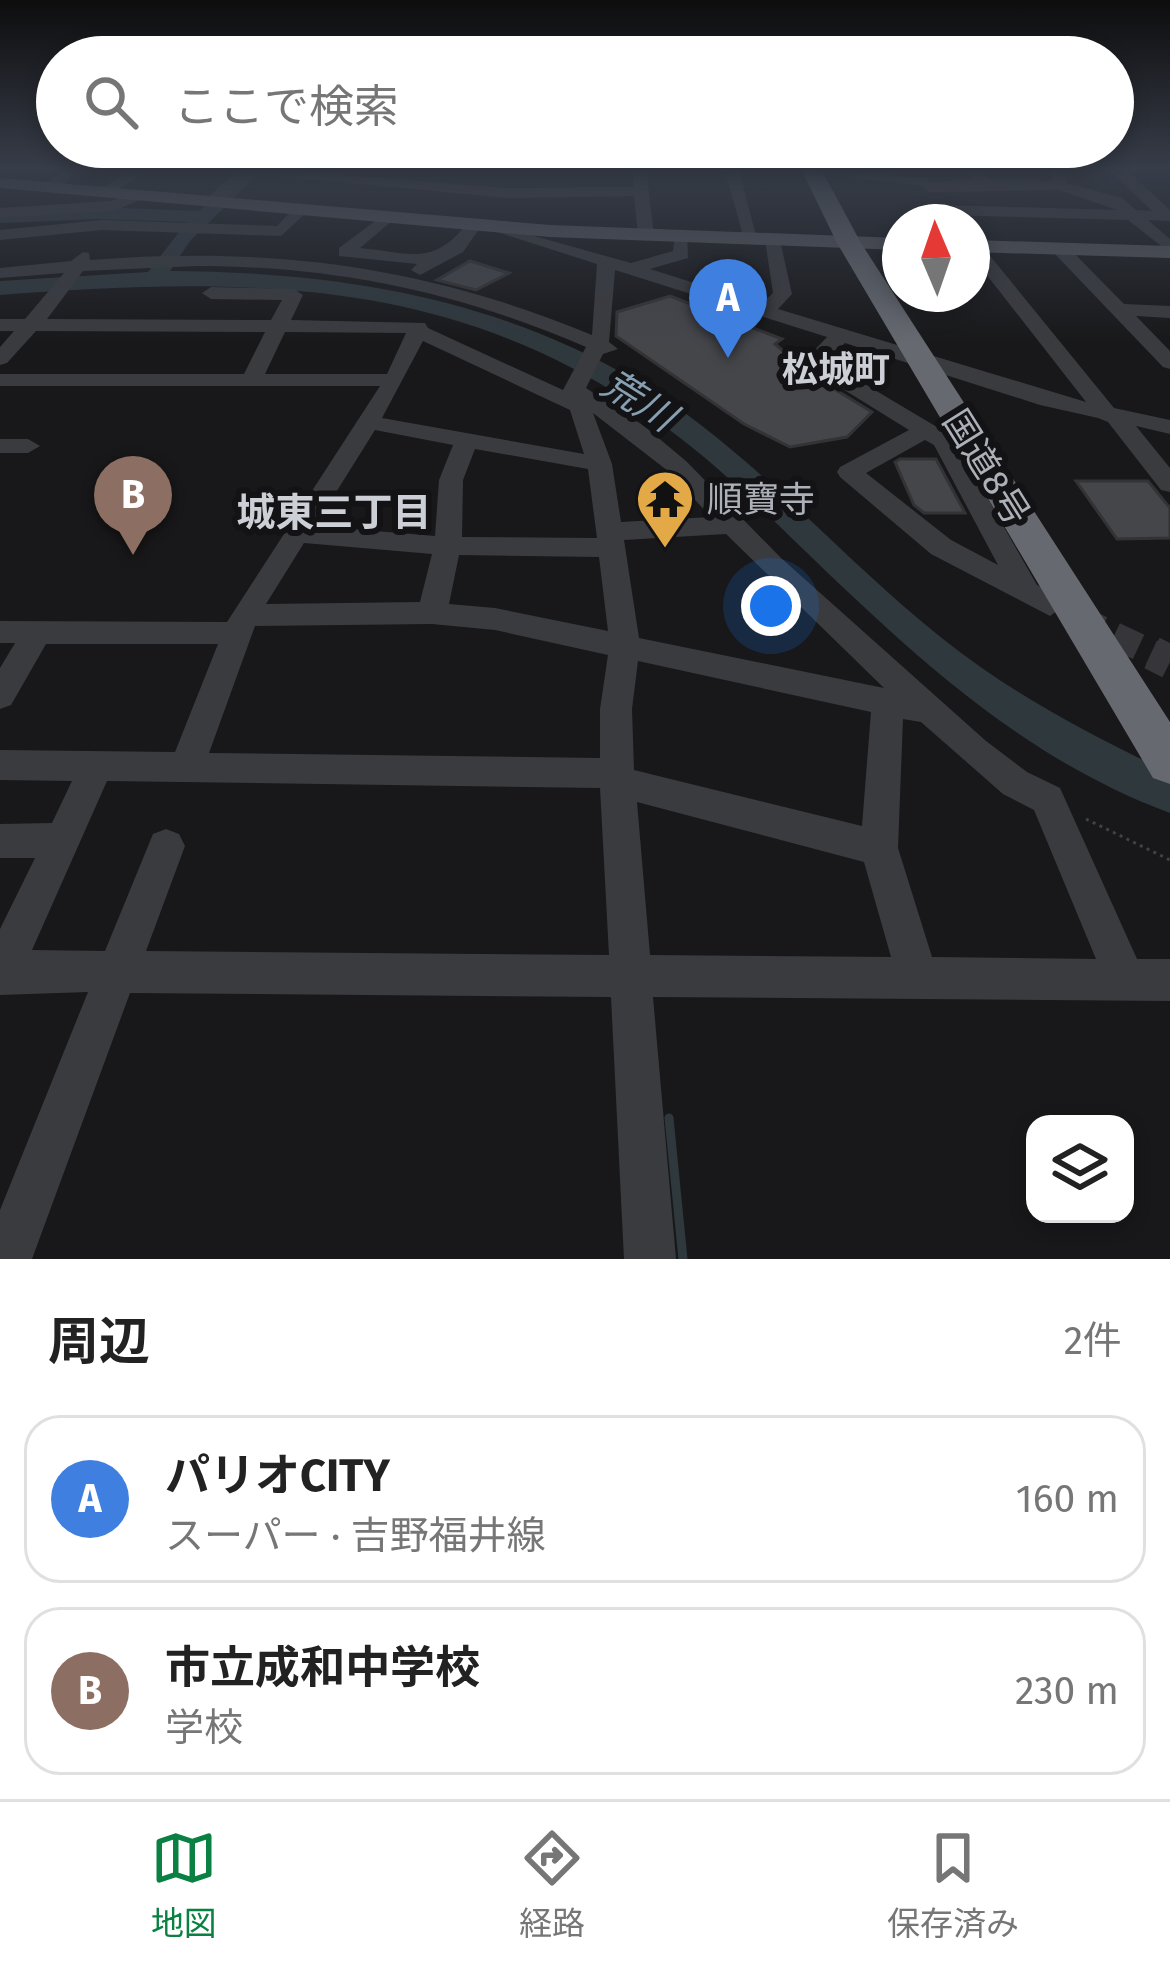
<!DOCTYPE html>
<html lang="ja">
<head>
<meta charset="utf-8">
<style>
  :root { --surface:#fff; --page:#f2f2f2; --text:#222; --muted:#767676; --line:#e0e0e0; --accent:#0b8043 }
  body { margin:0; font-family:"Fira Sans","Noto Sans JP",sans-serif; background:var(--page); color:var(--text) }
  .controls { position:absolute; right:36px; bottom:36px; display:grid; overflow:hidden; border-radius:24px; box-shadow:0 6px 18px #0003 }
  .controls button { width:108px; height:108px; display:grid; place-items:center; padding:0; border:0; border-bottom:3px solid var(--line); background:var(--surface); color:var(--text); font:60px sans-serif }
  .compass { position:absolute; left:882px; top:204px; width:108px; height:108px; border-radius:50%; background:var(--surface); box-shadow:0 6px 18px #0003; rotate:358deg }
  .you { position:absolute; left:771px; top:606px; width:42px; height:42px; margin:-30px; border:9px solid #fff; border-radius:50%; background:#1a73e8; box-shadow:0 0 0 18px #1a73e833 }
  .badge { display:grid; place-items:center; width:78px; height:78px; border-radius:50%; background:var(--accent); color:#fff; font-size:39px; font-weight:700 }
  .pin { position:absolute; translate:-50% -99px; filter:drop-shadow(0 3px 6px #0008) }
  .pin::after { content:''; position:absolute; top:63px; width:42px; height:36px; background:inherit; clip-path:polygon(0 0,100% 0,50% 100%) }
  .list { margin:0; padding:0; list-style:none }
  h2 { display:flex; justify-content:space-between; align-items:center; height:156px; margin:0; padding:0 48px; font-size:51px }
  h2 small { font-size:39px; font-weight:400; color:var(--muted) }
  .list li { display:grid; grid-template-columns:78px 1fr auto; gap:36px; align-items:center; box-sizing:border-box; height:168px; margin:0 24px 24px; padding:0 24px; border:3px solid var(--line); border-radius:36px }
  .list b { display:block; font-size:45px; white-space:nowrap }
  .list p { margin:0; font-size:39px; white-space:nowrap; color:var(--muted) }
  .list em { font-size:39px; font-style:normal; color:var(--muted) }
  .icon { flex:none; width:66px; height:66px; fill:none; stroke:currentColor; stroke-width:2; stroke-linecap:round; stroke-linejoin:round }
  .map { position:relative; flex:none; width:1170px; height:1259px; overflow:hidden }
  .search { position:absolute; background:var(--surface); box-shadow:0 6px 18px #0003; left:36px; right:36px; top:36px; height:132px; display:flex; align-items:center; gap:30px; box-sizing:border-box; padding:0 42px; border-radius:66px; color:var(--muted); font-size:45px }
  .sheet { height:540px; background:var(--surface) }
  nav { display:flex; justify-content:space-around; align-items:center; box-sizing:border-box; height:168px; border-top:3px solid var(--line); background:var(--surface); font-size:33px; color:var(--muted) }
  nav a { display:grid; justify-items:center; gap:6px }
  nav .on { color:var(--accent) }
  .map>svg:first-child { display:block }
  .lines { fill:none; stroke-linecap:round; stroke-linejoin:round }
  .stream { stroke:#2f383d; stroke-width:9 }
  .river { fill:#2f383d; fill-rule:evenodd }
  .building { fill:#45464a; stroke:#333336; stroke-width:3 }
  .minor-tunnel-far1 { stroke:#36363a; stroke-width:27; stroke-dasharray:27 14; stroke-linecap:butt }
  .minor-tunnel { stroke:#36363a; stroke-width:34; stroke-dasharray:34 18; stroke-linecap:butt }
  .path { stroke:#404246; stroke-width:3; stroke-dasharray:3 4.5; stroke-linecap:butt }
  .minor { fill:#3a3b3f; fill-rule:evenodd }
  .major { fill:#56585e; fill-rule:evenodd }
  .highway { fill:#666970; fill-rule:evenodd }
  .labels { text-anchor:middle; stroke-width:12; stroke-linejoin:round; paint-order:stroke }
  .far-quarter-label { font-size:36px; font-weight:bold; fill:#cccfd5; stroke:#131315 }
  .street-label { font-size:36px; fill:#acb0b9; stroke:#131315 }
  .poi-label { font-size:36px; fill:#acb0b9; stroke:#131315; text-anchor:start }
  .water-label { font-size:39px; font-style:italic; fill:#869fb1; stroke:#131315 }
  .neighbourhood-label { font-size:39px; font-weight:bold; fill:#cccfd5; stroke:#131315 }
</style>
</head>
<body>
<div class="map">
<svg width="1170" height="1259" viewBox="0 0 1170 1259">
  <rect width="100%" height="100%" fill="#18181a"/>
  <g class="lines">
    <!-- stream -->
    <path class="stream" d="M669,1118L683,1259"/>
    <!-- river -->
    <path class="river" d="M246,167H265L190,241L170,271C334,272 491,296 635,380C751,449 838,556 943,639C1012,694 1090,735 1170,773V813C1000,750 879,621 751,499C523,281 299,272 0,295V281L148,272L187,222L97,219L0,223V211L97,207L199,211Z"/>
  </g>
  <!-- building -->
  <path class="building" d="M470,261L509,273L476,290L437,280Z
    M670,296L782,339L775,344L810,374L872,412L847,437L790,447L744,424L616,336L617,312Z
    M900,459H936L965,513H924L914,505L895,462Z
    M1076,481H1148L1170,508V538L1117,539Z"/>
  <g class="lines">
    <!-- minor-tunnel-far1 -->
    <path class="minor-tunnel-far1" d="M1077,618L1158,656"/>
    <!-- minor-tunnel -->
    <path class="minor-tunnel" d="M1152,653L1170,662"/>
    <!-- path -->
    <path class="path" d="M1086,819L1170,860"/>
    <!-- minor -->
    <path class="minor" d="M68,167H85L55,190H45V184Z
      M136,167H154L109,195L96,192Z
      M241,167L504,188L634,187L632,167H646L654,236L646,241L638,236L634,196L509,198L251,174L218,205H206V199Z
      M724,167H738L758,243L744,239Z
      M962,167H978L990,179L1052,181V167H1066V183L1122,198L1136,210L1152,211L1107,167H1123L1170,210V221L1148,220L1170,239V253L1128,220L944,215L936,210L944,205L1117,210L1059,190L929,192L922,186L823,174L830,170L925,178L932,182L974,179Z
      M139,190L147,195L144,198L114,211L0,218V208L111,201Z
      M295,207L309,210L281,236L102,230L0,240V230L102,220L277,226Z
      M387,212L395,217L393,220L360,248C411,253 434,267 468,222L482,225L463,252L420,275L411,270L417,264L339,256V248Z
      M491,224L631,263L673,251L675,233H687L688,258L650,269L761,304L773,293L765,240L779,236L792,294L778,309L1086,402L972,256V240L978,241L1114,408L1170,420V434L1136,426L1170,468V492L1161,490L1108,422L1098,418L1040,405L845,343L826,361L952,436L1037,585L1060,597L1065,605L1050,616L931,554L840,477L837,472L840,467L909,430L812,370L805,360L827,337L615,270L609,342L618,349L603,354L586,388L644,426L686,461L781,558L986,741L1027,772L1060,788L1137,959H1170V1001L653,997L676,1259H624L611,997L130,993L32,1259H0V1210L88,992L0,995V929L35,858H0V824L52,823L72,781L0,780V750L175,752L218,644H46L11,705L0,709V668L15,643H0V621L227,622L380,386H0V374H244L265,332L36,331L7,363L0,365V347L14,331H0V319H25L64,273L0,278V268L71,261L83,252L89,253L90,260C271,246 423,265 592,335L597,264L491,230ZM196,266C335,266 459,292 586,347L563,390L428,328L425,323L291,320L303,295L294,289L211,287L202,293L211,299L282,300L271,320L47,319L83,271ZM285,332L406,333L387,374H265ZM423,341L570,410L584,454L382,418ZM593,413L668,471L711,517L621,522L612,464ZM375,430L453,445L439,480L435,536L315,526ZM925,440L934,445L998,565L951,540L866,473ZM475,449L588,469L597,538L462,537L463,480ZM726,534L884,688L639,638L624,540ZM304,543L432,554L420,602L266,604ZM459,555L599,557L608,631L495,608L449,604ZM432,624L495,630L608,655L600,709V758L209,753L255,626ZM638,661L871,712L862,826L634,770L632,709ZM903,719L921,722L1003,794L1034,810L1096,959L932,957L898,848ZM107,781L600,788L609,955L146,951L185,846L179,834L166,829L153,834L105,951L32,950ZM637,802L864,862L891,957L650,955Z
      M1054,245H1066L1124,304L1170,306V318L1136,316L1170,351V369L1163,367L1054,253Z
      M0,439H28L40,446L28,453H0Z"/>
    <!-- major -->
    <path class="major" d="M0,178L550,225L900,238V250L550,237L0,188Z
      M972,240L1170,246V258L972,252Z"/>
    <!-- highway -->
    <path class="highway" d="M800,167H820L861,243L1170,722V784L1153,778L837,243Z"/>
  </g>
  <!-- sky -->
  <linearGradient id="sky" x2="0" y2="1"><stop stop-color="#0d0d0e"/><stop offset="0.49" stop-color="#373d49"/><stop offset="1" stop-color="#373d49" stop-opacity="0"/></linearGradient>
  <rect width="1170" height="344" fill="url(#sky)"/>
  <!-- icons -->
  <defs>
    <symbol id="temple-pin" viewBox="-11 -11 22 30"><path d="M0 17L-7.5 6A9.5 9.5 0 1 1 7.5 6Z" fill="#e4a947" stroke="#131315"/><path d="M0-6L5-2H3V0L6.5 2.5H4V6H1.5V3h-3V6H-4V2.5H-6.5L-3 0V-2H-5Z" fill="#111"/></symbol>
  </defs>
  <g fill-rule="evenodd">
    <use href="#temple-pin" x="632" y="466" width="66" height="90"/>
  </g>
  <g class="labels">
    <!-- far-quarter labels -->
    <g class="far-quarter-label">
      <text x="836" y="382">松城町</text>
    </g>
    <!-- street labels -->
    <g class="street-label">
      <text transform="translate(987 467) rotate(58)" y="13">国道8号</text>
    </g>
    <!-- poi labels -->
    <g class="poi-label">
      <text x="707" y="512">順寶寺</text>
    </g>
    <!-- water labels -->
    <g class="water-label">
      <text transform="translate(639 400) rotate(32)" y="14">荒川</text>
    </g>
    <!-- neighbourhood labels -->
    <g class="neighbourhood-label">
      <text x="334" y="526">城東三丁目</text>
    </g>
  </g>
</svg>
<div class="controls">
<button><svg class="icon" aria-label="layers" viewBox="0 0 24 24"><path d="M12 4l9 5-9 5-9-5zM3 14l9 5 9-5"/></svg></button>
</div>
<svg class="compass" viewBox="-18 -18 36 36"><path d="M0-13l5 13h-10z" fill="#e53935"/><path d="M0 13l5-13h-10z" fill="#767676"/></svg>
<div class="you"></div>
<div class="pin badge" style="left:728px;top:358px;background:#3f7fe0">A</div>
<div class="pin badge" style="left:133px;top:555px;background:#8d6e63">B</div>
<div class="search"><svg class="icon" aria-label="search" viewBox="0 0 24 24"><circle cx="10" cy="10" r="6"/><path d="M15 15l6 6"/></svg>ここで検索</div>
</div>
<section class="sheet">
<h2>周辺<small>2件</small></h2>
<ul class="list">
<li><span class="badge" style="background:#3f7fe0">A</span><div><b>パリオCITY</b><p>スーパー · 吉野福井線</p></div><em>160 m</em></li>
<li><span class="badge" style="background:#8d6e63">B</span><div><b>市立成和中学校</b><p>学校</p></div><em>230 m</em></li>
</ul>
</section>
<nav>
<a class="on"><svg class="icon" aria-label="map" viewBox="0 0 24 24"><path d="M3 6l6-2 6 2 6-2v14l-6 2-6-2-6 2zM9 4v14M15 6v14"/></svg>地図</a>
<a><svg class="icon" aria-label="directions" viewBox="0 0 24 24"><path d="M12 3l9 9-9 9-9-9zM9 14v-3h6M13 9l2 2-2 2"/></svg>経路</a>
<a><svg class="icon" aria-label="saved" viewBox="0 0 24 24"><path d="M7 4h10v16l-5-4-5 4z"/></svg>保存済み</a>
</nav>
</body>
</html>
